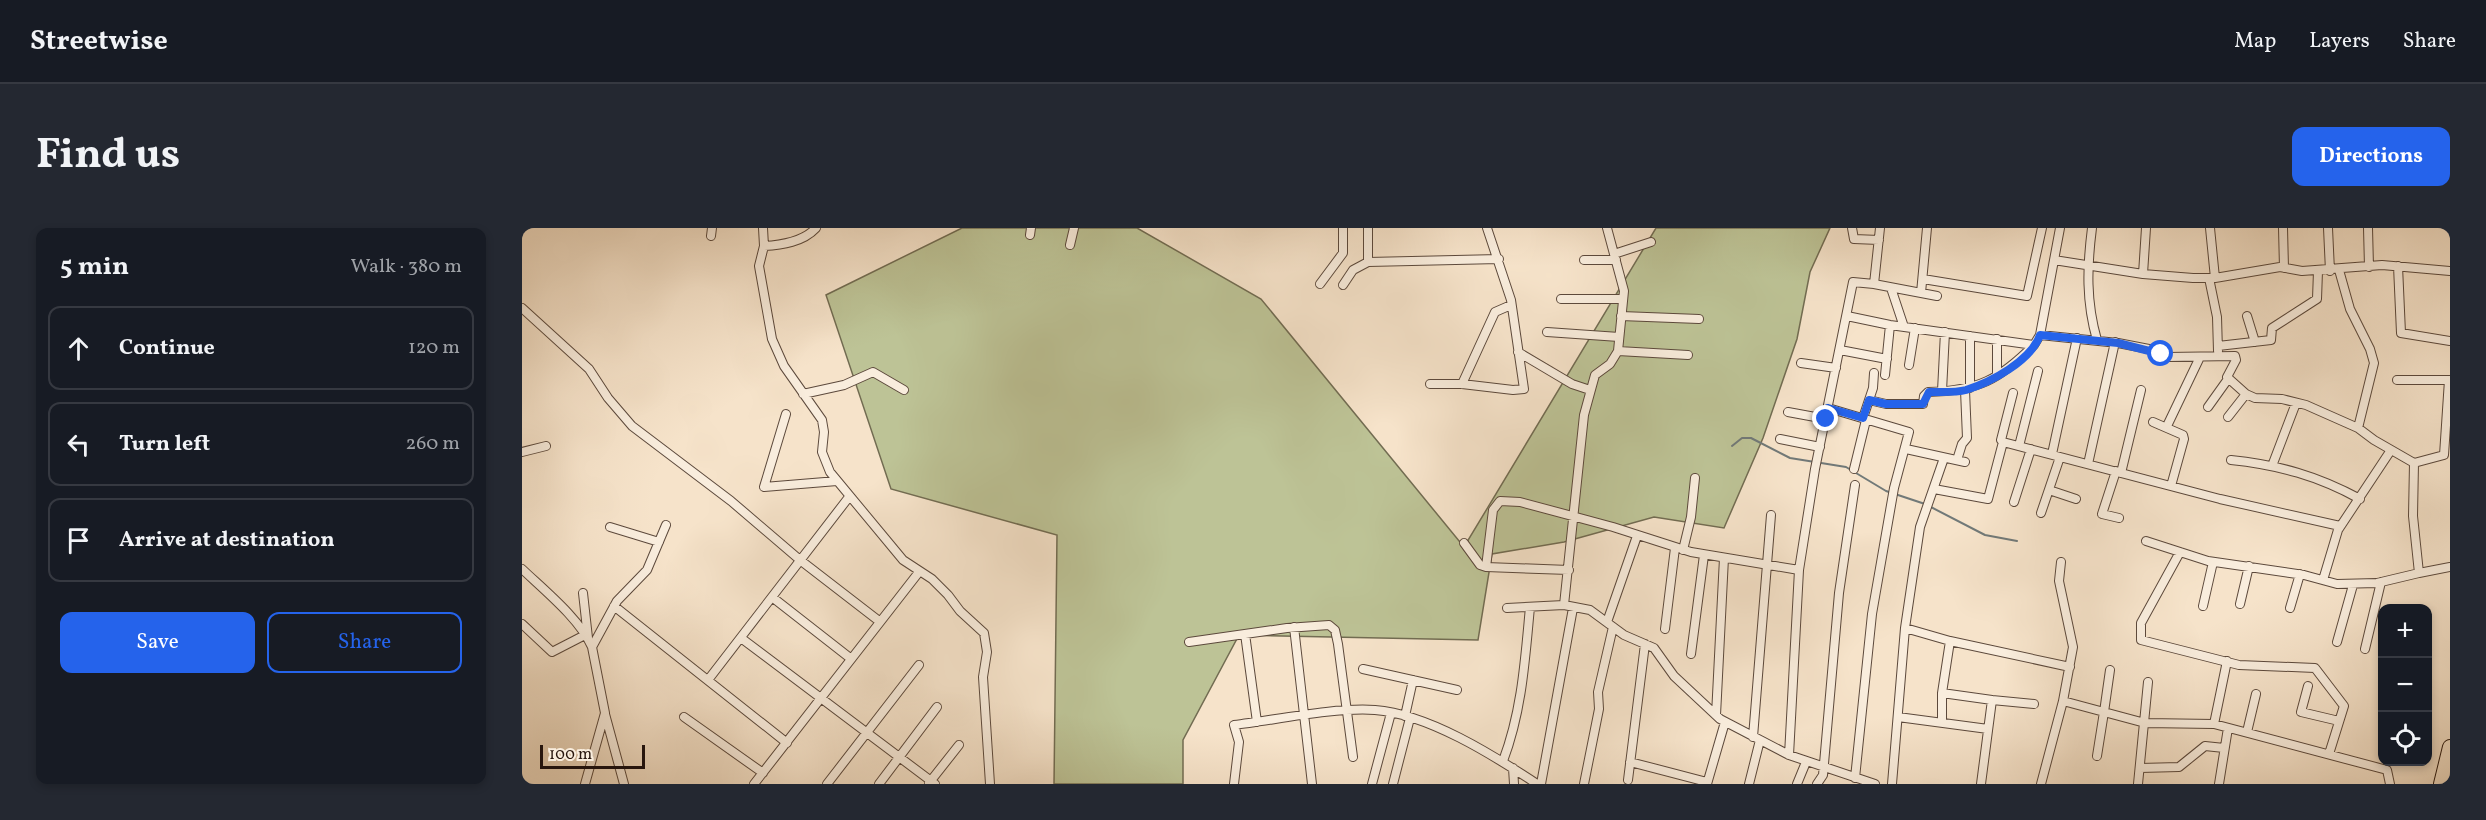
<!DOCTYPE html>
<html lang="en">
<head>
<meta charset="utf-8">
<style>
  :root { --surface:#171b24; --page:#242831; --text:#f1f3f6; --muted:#9ea1a6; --line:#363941; --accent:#2563eb }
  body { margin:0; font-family:Vollkorn,serif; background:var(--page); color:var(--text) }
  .controls { position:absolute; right:18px; bottom:18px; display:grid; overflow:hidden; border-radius:12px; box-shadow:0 3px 9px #0003 }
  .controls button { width:54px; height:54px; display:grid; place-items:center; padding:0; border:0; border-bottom:2px solid var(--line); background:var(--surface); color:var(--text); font:30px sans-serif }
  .scale { position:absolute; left:18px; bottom:15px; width:105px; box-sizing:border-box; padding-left:6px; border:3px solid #28160d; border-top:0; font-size:16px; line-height:21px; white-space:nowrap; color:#28160d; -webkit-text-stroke:4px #f9eddd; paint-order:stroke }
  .stop { position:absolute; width:18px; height:18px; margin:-14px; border:4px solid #2563eb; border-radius:50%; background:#fff }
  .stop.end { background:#2563eb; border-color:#fff; box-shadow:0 2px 6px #0008 }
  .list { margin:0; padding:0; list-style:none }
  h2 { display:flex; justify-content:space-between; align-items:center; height:78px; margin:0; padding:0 24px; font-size:26px }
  h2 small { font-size:20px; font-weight:400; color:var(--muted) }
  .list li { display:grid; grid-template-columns:39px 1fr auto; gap:18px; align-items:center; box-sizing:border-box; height:84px; margin:0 12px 12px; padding:0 12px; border:2px solid var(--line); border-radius:12px }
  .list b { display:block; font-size:22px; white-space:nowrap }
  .list em { font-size:20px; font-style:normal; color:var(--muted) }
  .actions { display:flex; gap:12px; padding:18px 24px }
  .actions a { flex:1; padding:14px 0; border:2px solid var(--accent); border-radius:12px; text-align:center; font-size:21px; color:var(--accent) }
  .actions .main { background:var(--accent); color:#fff }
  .icon { flex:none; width:33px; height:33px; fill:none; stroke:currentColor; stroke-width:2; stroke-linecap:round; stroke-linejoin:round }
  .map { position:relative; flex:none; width:1928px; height:556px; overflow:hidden; border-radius:12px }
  header { display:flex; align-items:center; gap:36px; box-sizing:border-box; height:84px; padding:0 30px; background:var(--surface); border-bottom:2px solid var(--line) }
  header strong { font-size:28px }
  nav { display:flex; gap:33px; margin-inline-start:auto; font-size:21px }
  .intro { display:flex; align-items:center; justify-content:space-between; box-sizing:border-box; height:144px; padding:0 36px }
  h1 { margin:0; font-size:42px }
  .button { padding:15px 27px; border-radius:12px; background:var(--accent); color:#fff; font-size:21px; font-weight:700 }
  main { display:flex; gap:36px; padding:0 36px }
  aside { flex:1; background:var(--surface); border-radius:12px; box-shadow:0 3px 9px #0003 }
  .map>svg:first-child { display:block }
  .green { fill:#bdc396; stroke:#726c52; stroke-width:1.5 }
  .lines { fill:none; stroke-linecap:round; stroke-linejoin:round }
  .stream { stroke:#717978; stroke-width:2 }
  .street-casing { stroke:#5c493c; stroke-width:10 }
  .highway-casing { stroke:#28160d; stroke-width:16 }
  .street { stroke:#f9eddd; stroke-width:8 }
  .highway { stroke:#f6e3ca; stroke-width:14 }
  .route { stroke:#2563eb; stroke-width:8 }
</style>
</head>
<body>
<header>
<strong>Streetwise</strong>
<nav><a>Map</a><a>Layers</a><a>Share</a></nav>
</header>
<div class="intro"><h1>Find us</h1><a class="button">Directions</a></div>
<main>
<aside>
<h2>5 min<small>Walk · 380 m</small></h2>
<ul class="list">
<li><svg class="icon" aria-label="ahead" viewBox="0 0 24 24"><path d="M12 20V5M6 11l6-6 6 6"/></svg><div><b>Continue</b></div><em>120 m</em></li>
<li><svg class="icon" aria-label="left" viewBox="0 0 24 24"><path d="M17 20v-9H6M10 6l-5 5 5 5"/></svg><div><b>Turn left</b></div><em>260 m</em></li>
<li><svg class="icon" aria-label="arrive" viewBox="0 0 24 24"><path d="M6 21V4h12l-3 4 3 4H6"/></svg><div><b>Arrive at destination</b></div></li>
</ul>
<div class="actions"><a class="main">Save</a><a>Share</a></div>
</aside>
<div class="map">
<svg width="1928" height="556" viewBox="0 0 1928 556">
  <rect width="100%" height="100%" fill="#f6e3ca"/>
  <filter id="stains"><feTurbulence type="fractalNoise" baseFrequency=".00333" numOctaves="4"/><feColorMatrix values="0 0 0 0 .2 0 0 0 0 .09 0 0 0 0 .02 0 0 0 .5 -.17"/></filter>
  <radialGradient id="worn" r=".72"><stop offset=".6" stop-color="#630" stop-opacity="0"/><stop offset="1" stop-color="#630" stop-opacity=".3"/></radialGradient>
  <!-- green -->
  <path class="green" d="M440,0H615L739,71L942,319L1134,0H1308L1288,44L1275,111L1241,210L1202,300L1132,289L1042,314L970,326L956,412L717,407L661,512V556H532L535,307L369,261L304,67Z"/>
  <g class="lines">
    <!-- stream -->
    <path class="stream" d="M1210,218L1220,210H1229L1268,230L1324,239L1364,263L1403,276L1463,307L1495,313"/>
    <defs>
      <path id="street" d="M241,0L242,18L237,38L250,111L262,138L300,192L302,204L300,224L308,244L381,332L410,351L426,367L438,383L462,405L465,424L461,449L468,556
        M1330,0L1332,11L1357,12
        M1570,0C1565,39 1564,74 1575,112
        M1688,0L1693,50
        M1761,0L1762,40
        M1806,0L1808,43
        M1846,0L1847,39
        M508,7L509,0
        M189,8L190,0
        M548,17L552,0
        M242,18C260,17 281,14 294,0
        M1092,26L1129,14
        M1062,32H1094
        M1532,32L1621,46L1671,50H1693L1758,39L1780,43L1860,37L1928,43
        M846,34V0
        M1876,38L1879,105L1928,113
        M1817,42L1828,81L1848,121L1852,135L1836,200L1852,212L1892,235L1891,288L1897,345L1928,339
        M1621,46L1624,0
        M1687,50L1695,89L1696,123
        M1401,51L1505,68L1520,0
        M798,56L821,25V0
        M1352,56L1358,0
        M821,57L831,42L846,34L977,31
        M1369,60L1382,99
        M1399,65L1405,0
        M1039,71H1101
        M0,80L67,141L86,170L110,198L209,273L278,332L357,393
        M1099,88L1177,91
        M1325,88L1368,97L1512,117L1518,107L1538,0
        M1725,88L1733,114
        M1025,104L1097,109
        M1518,107L1596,115L1632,122L1645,129L1713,128L1714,132L1705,149L1724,166L1733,170L1760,171L1784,177L1836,200
        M1475,111V147
        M1696,118L1749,112L1750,100L1795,71L1796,43
        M1318,122L1365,131
        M1096,123L1166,127
        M996,124L1050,156L1068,162
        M1279,135L1314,140
        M1387,137L1393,100
        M1363,147L1368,97
        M1875,152H1928
        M908,156H940L991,162L1002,161L989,72L965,0
        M940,156L973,84L989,77
        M1448,160V108
        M1420,163L1423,104
        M1491,165L1479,212L1481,214L1698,271L1818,298
        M281,166L322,157L351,144L382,162
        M1347,172L1364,176H1401L1402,168L1406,164C1456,163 1477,152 1512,117
        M1686,179L1706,151
        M1306,180L1387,204L1372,260L1350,386L1333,550
        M1266,184L1304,191
        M264,186L242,259L315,253
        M1706,189L1724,166
        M1341,190L1351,160L1352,145
        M1631,194L1661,207L1662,211L1649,258
        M1645,198L1678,129
        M1258,211L1298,219
        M1497,218L1516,143
        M1384,221L1443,234
        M0,224L24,218
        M1530,226L1555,110
        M1422,230L1398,299L1383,400L1428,413
        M1435,232L1440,216L1445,210L1443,162
        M1709,232C1757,237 1796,248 1838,271
        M1892,235L1922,227L1927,152
        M1566,236L1593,114
        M1750,238L1774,175
        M1332,241L1344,192
        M1594,243L1580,286L1597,290
        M1599,245L1619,162
        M1412,261L1466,271L1481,214
        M1527,262L1554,271
        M1492,274L1509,221
        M1519,285L1538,229
        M88,299L137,314
        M1624,313L1686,333L1782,347L1815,356L1855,355L1897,345
        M942,315L958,337L964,339L1047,342
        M1161,322L1169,289L1173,250
        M1658,324L1619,395V412L1717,437L1793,440L1822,478L1807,526
        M1539,334L1537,353L1551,419L1541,473L1582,484L1575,528
        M964,339L971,282L978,273L998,274L1091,299L1169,324L1277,342
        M0,341C22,362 58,391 70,419L83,485L63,556
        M1801,352L1816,302L1869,222
        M61,365L66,410
        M250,369L328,430
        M1718,376L1727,338
        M1042,377L1062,187L1073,147L1088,136L1096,123L1102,63L1085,0
        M92,378L265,515
        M1681,378L1691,334
        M985,380L1042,377L1068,382L1102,407L1132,420L1152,448L1198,491L1267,527L1353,556
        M1768,380L1778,346
        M1085,394L1115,308
        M0,396L30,424L63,407
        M772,399L790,556
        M1143,401L1153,320
        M723,406L735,494
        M219,410L413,556
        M667,414L765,400L807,397L813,402L816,416L831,529
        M1815,414L1831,357
        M70,419L95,373L125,342L144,297
        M1843,421L1859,354
        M1169,426L1182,327
        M841,441L935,462
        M1588,442L1582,484L1623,495L1692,496L1865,542L1868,556
        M186,452L327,269
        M1786,458L1779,484L1817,493
        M1420,465L1470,472
        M83,486L102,556
        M1194,487L1202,330
        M883,488L891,452
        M162,489L241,545
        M1376,489L1466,501
        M1420,494V465L1428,413L1548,439
        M1692,496L1705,433
        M1725,504L1734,466
        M1231,509L1249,287
        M1267,527L1277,342L1293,241L1331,54L1352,56L1415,68
        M981,533C1000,483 1003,432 1008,379
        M1108,534L1185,554
        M991,540L992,556
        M1618,540L1657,539L1683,518L1702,520
        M1106,552L1123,416
        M407,555L437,517
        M232,556L397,344
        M305,556L397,437
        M357,556L415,479
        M712,556L717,514L712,497C753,492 814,479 853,482C906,486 971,527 1015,556
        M850,556L869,485
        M871,556L888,490
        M1019,556L1051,380
        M1062,556L1077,481L1076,464L1091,399
        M1185,556L1203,494
        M1227,556L1238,512
        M1275,556L1284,534
        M1295,556L1301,547L1317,365L1333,257
        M1370,556L1383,400
        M1459,556L1470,472L1512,476
        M1519,556L1541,473
        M1616,556L1626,454
        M1697,556L1706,500"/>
      <path id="highway" d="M1919,556L1928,519"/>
    </defs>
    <!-- street casing -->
    <use href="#street" class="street-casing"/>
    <!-- highway casing -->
    <use href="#highway" class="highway-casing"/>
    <!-- street -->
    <use href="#street" class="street"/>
    <!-- highway -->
    <use href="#highway" class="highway"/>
  </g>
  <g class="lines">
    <!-- route -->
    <path class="route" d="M1304,191L1306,180L1341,190L1347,172L1364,176H1401L1407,164C1418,164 1433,165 1444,162C1469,154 1509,133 1518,107L1596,115L1639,126"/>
  </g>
  <rect width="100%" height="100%" filter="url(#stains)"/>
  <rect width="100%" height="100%" fill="url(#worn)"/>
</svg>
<div class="controls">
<button>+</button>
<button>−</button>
<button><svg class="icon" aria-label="locate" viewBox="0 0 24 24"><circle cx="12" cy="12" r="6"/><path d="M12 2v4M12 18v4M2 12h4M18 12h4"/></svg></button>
</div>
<div class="scale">100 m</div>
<div class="stop" style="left:1639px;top:126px"></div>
<div class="stop end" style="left:1304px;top:191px"></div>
</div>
</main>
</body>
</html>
